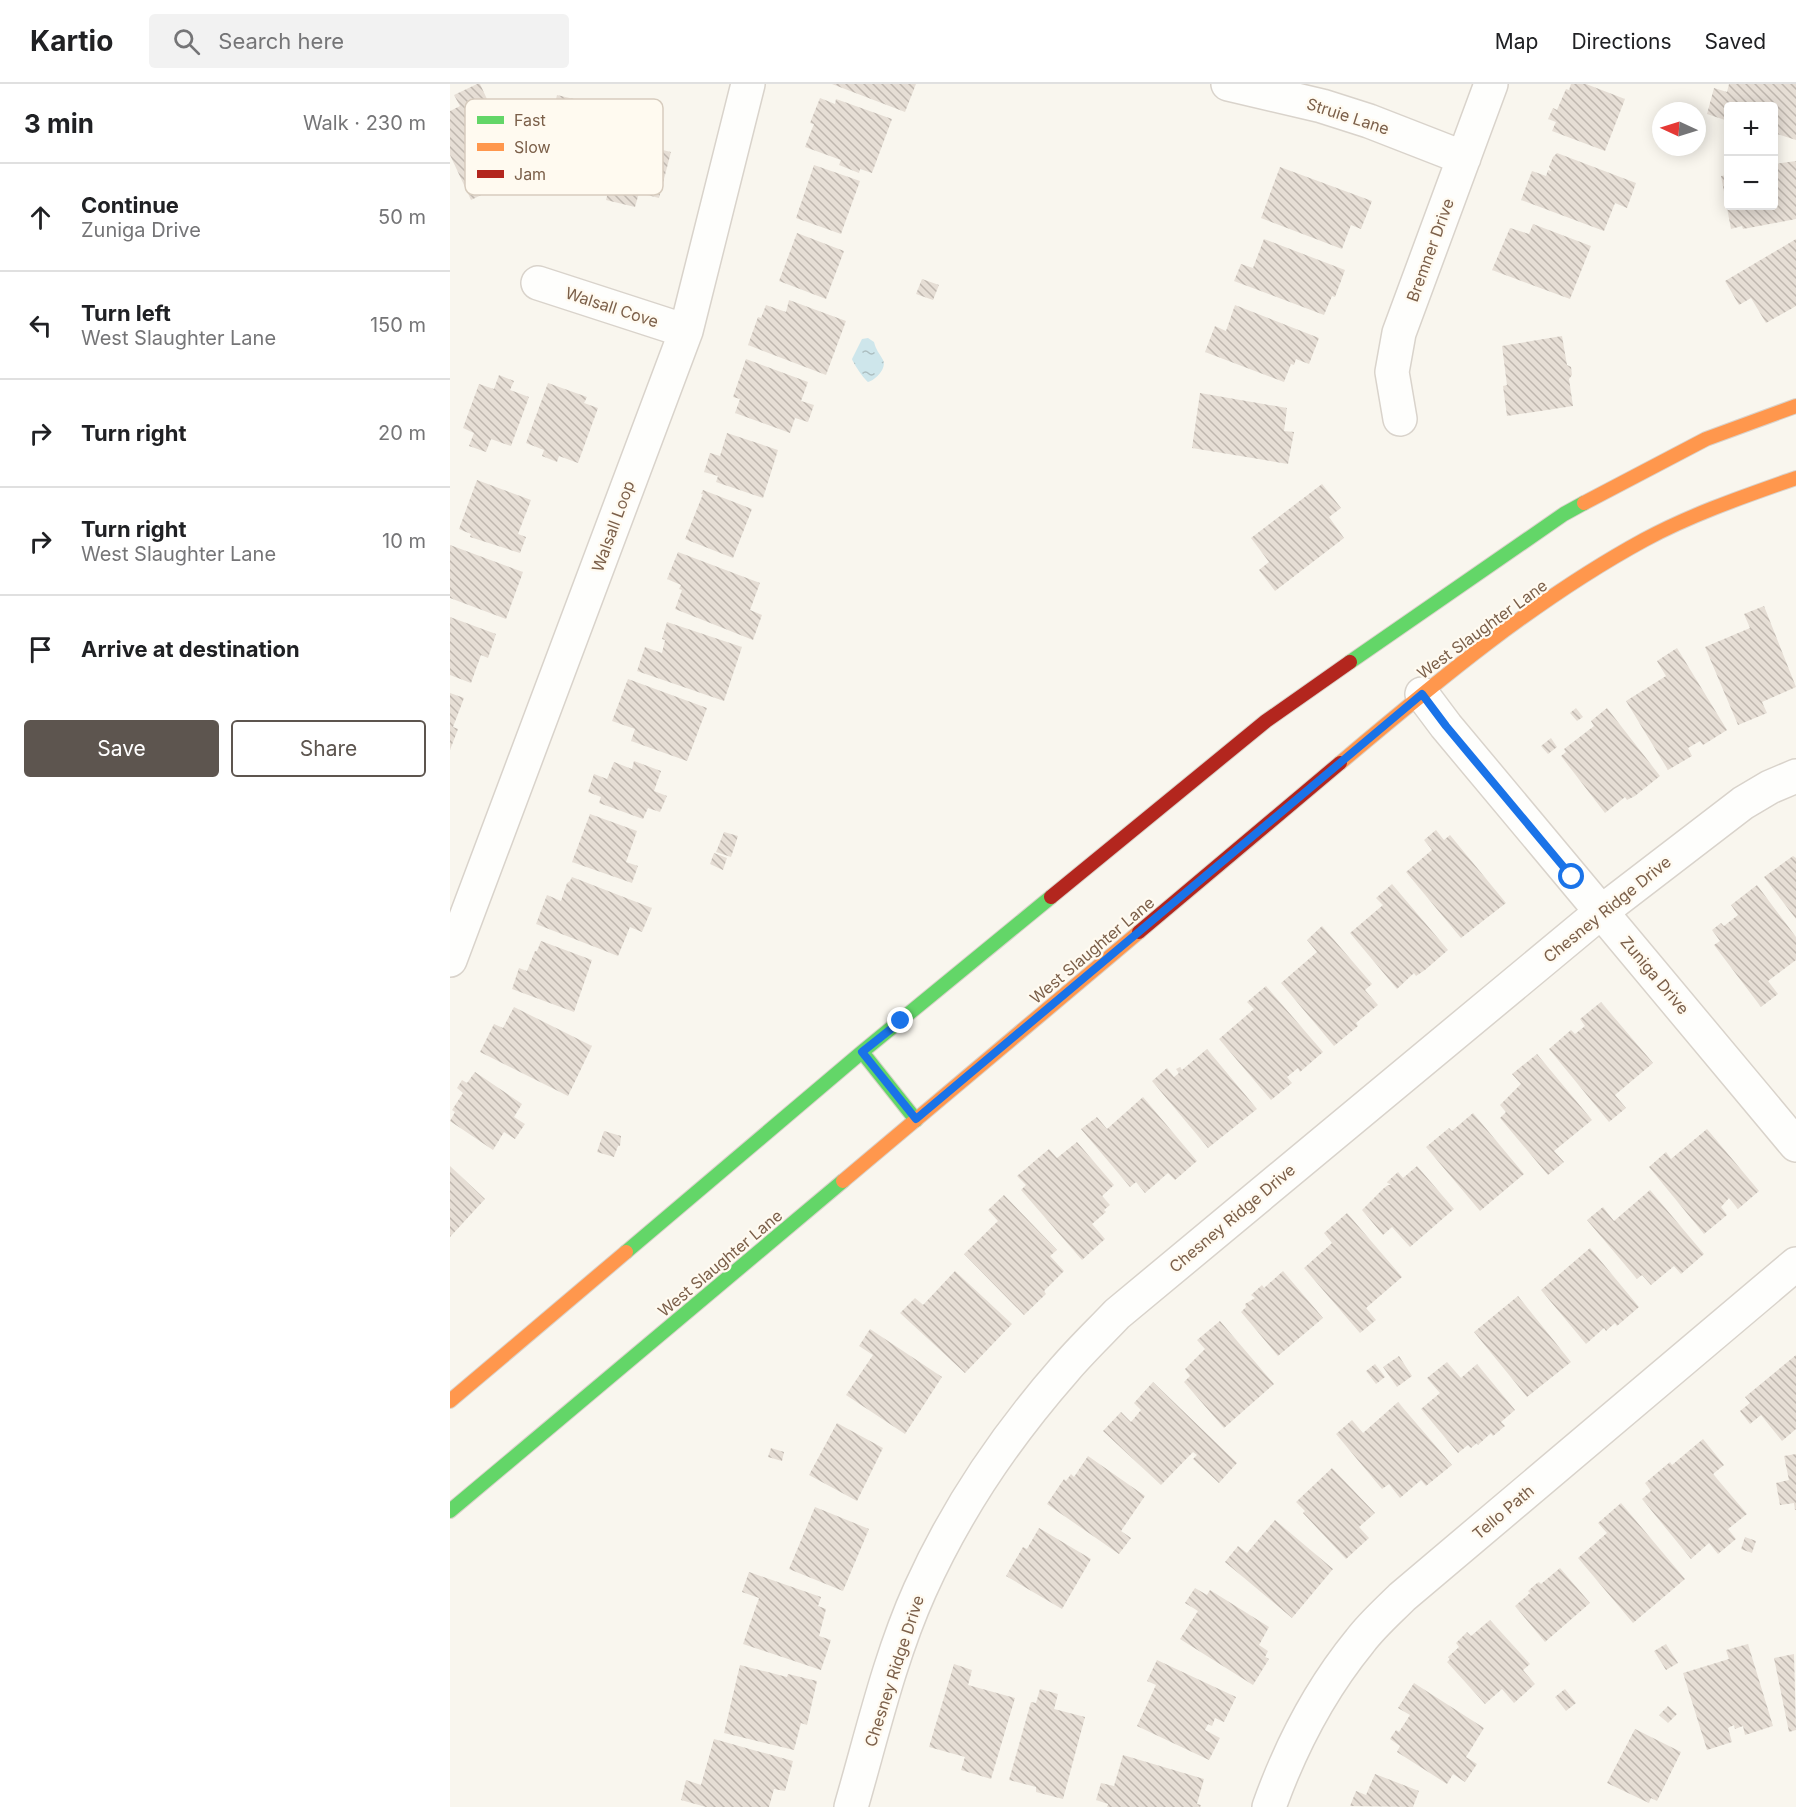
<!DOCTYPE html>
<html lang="en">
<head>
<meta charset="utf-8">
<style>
  :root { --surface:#fff; --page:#f2f2f2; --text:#202124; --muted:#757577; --line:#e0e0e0; --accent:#5d554f }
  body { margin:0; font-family:Inter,sans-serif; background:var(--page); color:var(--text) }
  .controls { position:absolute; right:18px; top:18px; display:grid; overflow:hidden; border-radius:6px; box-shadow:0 3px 15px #0003 }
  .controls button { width:54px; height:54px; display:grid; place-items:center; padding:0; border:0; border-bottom:2px solid var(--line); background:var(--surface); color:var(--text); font:30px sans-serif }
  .compass { position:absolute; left:1202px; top:18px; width:54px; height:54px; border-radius:50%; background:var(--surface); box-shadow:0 3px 15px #0003; rotate:274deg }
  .stop { position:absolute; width:18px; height:18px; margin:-14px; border:4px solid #1a73e8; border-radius:50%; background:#fff }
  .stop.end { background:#1a73e8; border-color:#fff; box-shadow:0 2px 6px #0008 }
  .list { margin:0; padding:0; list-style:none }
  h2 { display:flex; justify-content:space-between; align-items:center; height:78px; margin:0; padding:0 24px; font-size:26px }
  h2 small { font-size:20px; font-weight:400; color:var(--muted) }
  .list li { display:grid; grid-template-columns:39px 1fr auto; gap:18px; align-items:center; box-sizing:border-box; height:108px; padding:0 24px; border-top:2px solid var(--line) }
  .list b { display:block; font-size:22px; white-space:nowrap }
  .list p { margin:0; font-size:20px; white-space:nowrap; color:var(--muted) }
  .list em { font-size:20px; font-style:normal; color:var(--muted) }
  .actions { display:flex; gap:12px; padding:18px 24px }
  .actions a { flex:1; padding:14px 0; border:2px solid var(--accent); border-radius:6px; text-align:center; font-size:21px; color:var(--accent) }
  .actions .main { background:var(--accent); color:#fff }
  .icon { flex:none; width:33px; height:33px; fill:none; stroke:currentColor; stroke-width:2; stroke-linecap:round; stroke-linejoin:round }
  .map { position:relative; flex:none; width:1346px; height:1723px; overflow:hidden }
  header { display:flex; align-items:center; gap:36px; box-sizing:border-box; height:84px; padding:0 30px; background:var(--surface); border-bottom:2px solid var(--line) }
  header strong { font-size:28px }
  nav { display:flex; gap:33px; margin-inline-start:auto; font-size:21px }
  .search { width:420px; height:54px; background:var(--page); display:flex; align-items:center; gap:15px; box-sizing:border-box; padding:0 21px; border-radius:6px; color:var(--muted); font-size:22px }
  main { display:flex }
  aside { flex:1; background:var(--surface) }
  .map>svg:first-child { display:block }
  .water { fill:url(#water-ripples) }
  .building { fill:url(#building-back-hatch) }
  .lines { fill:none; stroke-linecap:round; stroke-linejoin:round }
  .street-casing { stroke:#d9d3cb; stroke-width:36 }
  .fast-casing { stroke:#dad2ca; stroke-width:16 }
  .slow-casing { stroke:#dad2ca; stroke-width:16 }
  .jam-casing { stroke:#dad2ca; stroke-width:16 }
  .street { stroke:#fefefc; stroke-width:33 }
  .fast { stroke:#63d668; stroke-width:14 }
  .slow { stroke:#ff974d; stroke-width:14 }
  .jam { stroke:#b3261e; stroke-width:14 }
  .route { stroke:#1a73e8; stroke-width:8 }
  .labels { text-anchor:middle; stroke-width:4.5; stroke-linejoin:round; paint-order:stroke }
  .street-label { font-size:16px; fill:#7b5f49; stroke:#fffaf0 }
  .key { fill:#fffaf0; stroke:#d7ccbe; stroke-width:1.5 }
  .key-label { font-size:16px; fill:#7b5f49 }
</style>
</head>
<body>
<header>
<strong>Kartio</strong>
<div class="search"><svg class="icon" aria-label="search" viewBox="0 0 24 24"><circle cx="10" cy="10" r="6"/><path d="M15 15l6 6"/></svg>Search here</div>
<nav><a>Map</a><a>Directions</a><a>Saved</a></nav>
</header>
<main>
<aside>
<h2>3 min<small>Walk · 230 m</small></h2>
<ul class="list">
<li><svg class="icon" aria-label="ahead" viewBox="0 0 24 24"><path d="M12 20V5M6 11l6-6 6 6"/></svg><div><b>Continue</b><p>Zuniga Drive</p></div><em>50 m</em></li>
<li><svg class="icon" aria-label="left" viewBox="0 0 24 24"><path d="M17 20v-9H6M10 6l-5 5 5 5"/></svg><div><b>Turn left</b><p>West Slaughter Lane</p></div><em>150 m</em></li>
<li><svg class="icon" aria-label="right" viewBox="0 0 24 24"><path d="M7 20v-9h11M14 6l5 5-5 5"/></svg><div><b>Turn right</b></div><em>20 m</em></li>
<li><svg class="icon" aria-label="right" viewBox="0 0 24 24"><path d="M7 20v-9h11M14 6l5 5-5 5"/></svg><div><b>Turn right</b><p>West Slaughter Lane</p></div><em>10 m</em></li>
<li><svg class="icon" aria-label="arrive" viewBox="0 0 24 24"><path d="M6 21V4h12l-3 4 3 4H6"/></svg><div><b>Arrive at destination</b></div></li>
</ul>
<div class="actions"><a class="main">Save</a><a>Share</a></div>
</aside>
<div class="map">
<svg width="1346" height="1723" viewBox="0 0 1346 1723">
  <defs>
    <pattern id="water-ripples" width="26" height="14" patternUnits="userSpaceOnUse" patternTransform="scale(1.5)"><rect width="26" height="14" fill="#cee6eb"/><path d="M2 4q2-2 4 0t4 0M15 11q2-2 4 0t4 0" fill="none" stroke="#acbec0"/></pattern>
    <pattern id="building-back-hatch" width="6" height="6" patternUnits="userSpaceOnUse" patternTransform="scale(1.5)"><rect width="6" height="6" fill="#e6ded5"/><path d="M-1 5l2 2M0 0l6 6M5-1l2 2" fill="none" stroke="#bfb7af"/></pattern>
  </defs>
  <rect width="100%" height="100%" fill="#f9f6ee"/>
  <!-- water -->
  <path class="water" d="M418,254L424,258C426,266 429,269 433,276C437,284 426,296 418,298C414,295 403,279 402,275L412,255Z"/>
  <!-- building -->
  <path class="building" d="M27,0H30L68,82L46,92L50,102L21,116L0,71V27L10,22L4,11Z
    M382,0H466L455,28Z
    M1121,0H1136L1175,15L1155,67L1102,47L1106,38L1098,35L1103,24L1107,26L1116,5L1119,6Z
    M1279,0H1346V56L1324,49V22H1278V37L1257,30L1264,4L1277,8Z
    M107,11L162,24L145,104L116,97L119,86L91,80Z
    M370,14L385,20L386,15L442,35L422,89L410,85L409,89L389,81L391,76L355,63L364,40L360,39Z
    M171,56L221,68L209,114L189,109L185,123L156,116Z
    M1107,69L1186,99L1177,124L1165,119L1154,147L1071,116L1082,87L1096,92L1098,86L1101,87V86L1099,83L1103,73Z
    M1346,77V135L1293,145L1292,142L1281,145L1271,92L1278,91V122H1324V80Z
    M364,81L410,97L391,150L346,134Z
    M830,83L922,117L911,145L901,141L892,165L811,134Z
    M1083,140L1141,162L1120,215L1042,186L1060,144L1079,150Z
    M347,149L394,167L376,215L329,197Z
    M814,155L895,186L885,213L882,212L874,231L784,197L791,180L803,184Z
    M1346,155V222L1316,239L1301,214L1289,221L1275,197Z
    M472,195L489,201L483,216L466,210Z
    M339,216L396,237L376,291L298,261L308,233L311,234L316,221L336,228Z
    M785,221L869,254L859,280L846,275L844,281L841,280L834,298L755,268L765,242L776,247Z
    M1112,252L1117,281L1121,283L1122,291L1119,295L1123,322L1057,332L1053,302L1057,301L1052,262Z
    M296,275L358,298L351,317L364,321L358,338L345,334L340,349L285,329L290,315L283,313Z
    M49,291L64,297L60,306L79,313L61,362L41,355L36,368L19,362L24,349L13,344L29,300L44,305Z
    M98,299L137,313L134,319L148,324L128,379L109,372L107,378L92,372L94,366L76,359Z
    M750,309L837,324L834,347L844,348L838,380L742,364Z
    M277,349L328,366L313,414L266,398L268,392L254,388L260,369L270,372Z
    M27,396L81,416L68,450L76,453L70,469L20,453L21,450L9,445Z
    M872,400L891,424L879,433L894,454L825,507L809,486L819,478L801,454Z
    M253,406L302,425L283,474L235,455L253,410H251Z
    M0,461L73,488L56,535L0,514Z
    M228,468L310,499L300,526L312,531L303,556L225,525L232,506L229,505L231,501L217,495Z
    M1314,522L1346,603L1312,618L1317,629L1288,641L1255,563L1300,544L1294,530Z
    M0,533L46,550L38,574L31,571L21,599L0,591Z
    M217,538L292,563L274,617L187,587L195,563L212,569L215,556L212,555Z
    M1227,564L1277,646L1253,661L1250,657L1238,664L1242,672L1218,686L1176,617L1216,592L1207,577Z
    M178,595L257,624L237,677L181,657L185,645L162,637Z
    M0,609L14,614L3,643L8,645L0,666Z
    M1126,624L1133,633L1127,637L1120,629Z
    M1157,624L1210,692L1185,712L1177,716L1175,713L1155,729L1111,672L1116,668L1114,665L1144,642L1141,637Z
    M1101,654L1107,663L1098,670L1091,662Z
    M184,677L211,687L204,707L217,712L210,728L198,724L193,735L149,719L151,713L138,708L144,690L157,695L164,678L182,685Z
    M140,730L187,747L176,778L188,782L182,799L122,778Z
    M986,746L994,756L1000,751L1056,819L1011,854L956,788L982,766L974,756Z
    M274,748L288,752L281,773L266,768Z
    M264,769L277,774L273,786L260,780Z
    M1343,772L1346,774V835L1314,793Z
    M122,793L202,824L192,848L180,843L168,872L86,840L97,811L111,817L117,799L120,797Z
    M942,800L998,866L975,886L966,892L964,889L947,905L900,849L933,821L926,814Z
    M1307,801L1346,853V876L1318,897L1328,910L1311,923L1264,861L1270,857L1262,846L1271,839L1274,842L1288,831L1281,821Z
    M872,842L922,900L915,906L928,921L906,939L908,942L884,962L831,899L867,868L857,856Z
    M91,857L142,876L124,928L62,905L69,884L77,887L85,867H87Z
    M816,902L873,968L850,988L848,984L837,993L842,999L821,1016L769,955L804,925L797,918Z
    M1151,918L1203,979L1165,1011L1176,1024L1159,1038L1099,965L1121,946L1125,950L1135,942L1130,935Z
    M64,923L142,962L118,1012L30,968L44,940L53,944Z
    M757,965L807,1025L758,1064L702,997L717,984L724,993L729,989L726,985L730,983L732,986Z
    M1087,970L1142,1036L1104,1067L1114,1078L1098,1091L1050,1034L1056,1028L1050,1021L1071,1000L1062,990Z
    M25,988L72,1020L64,1033L75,1040L65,1055L54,1048L43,1066L0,1037L5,1028L2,1026L13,1009L7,1004L12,996L17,999Z
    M693,1013L747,1077L725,1096L718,1089L695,1109L686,1098L680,1103L631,1045L647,1033L657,1045Z
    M1023,1029L1074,1090L1030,1127L976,1063L999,1044L1002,1047Z
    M1257,1045L1309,1107L1288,1125L1279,1114L1271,1123L1277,1131L1254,1150L1199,1083L1216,1068L1221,1075Z
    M154,1047L171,1052L170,1062H168L164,1073L147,1068Z
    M627,1058L664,1101L652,1112L660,1121L654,1126L656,1128L642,1140L655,1155L632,1176L571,1106L576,1101L567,1092L599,1065L607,1074Z
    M0,1082L35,1115L0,1153Z
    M967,1082L1004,1125L960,1163L942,1143L933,1151L912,1126L934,1104L938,1101H941L937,1098L948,1088L953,1094Z
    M1200,1106L1254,1170L1231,1190L1224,1182L1201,1201L1192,1191L1187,1195L1137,1136L1153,1123L1164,1137Z
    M554,1111L607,1166L600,1172L614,1187L594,1207L596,1210L574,1231L514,1170L548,1137L538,1126Z
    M897,1129L952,1193L916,1224L926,1236L910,1249L854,1184L882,1159L874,1149Z
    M1140,1164L1189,1223L1167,1242L1165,1239L1156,1247L1154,1244L1136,1260L1091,1206Z
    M505,1187L562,1240L515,1289L450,1229L465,1214L473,1221Z
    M833,1187L873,1234L828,1272L791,1228L796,1223L795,1220L805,1214L801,1211L812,1201L814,1204Z
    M1068,1212L1121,1278L1077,1313L1024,1248Z
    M770,1237L824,1300L774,1344L734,1298L740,1292L735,1285L755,1265L747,1256Z
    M420,1245L492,1293L455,1350L396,1311L423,1271L409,1262Z
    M1346,1271V1345L1332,1357L1311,1331L1300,1340L1290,1327L1300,1319L1295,1313Z
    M949,1272L962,1292L947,1303L933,1283Z
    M997,1278L1011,1294L1027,1280L1065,1326L1051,1338L1055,1342L1043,1352L1041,1349L1028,1361L1027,1359L1021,1364L1018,1361L1008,1369L971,1325L990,1309L977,1294Z
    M925,1280L935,1293L926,1300L916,1287Z
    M703,1298L787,1379L769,1399L743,1375L747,1371L743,1368L711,1401L653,1347L671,1328L681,1338L691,1326L684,1319Z
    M948,1318L1002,1381L976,1402L971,1396L950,1414L939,1400L932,1405L886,1350L902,1336L913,1349Z
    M387,1339L433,1364L407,1417L359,1391Z
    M1253,1355L1274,1381L1263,1390L1297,1430L1278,1445L1286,1455L1268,1470L1259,1459L1241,1475L1192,1415L1201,1407L1195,1399L1220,1378L1222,1381Z
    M321,1364L334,1368L332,1377L318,1373Z
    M1346,1370V1426H1345L1344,1419L1330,1421L1326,1399L1339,1396L1334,1372Z
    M638,1372L695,1412L671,1447L681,1454L669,1470L597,1420L614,1395L616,1397L621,1390L624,1393Z
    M882,1384L925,1429L909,1443L919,1454L896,1475L853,1429L855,1427L846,1418Z
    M1171,1419L1235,1495L1183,1539L1128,1474L1157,1449L1148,1439Z
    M365,1423L419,1445L393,1507L339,1485Z
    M825,1436L883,1485L842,1534L775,1478L788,1462L797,1469Z
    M589,1444L641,1475L612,1525L556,1492L573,1463L577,1465Z
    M1295,1453L1306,1457L1302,1469L1291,1465Z
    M1110,1484L1140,1519L1095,1558L1065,1522L1080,1509L1078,1507L1087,1499L1089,1498L1091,1500Z
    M299,1488L371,1513L368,1522L376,1525L369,1552L381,1556L371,1586L293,1560L309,1514L292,1508Z
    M745,1504L757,1511L760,1506L819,1543L809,1561L818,1567L815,1573L819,1575L803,1601L730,1555L748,1527L735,1519Z
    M1040,1536L1080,1580L1073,1586L1085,1600L1064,1619L1052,1605L1035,1620L997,1578L1000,1575L998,1573L1009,1563L1006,1559L1017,1548L1021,1552Z
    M1216,1560L1228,1579L1216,1586L1204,1567Z
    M1298,1560L1323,1642L1295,1651L1293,1642L1285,1645L1284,1641L1278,1644L1282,1658L1257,1666L1233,1589L1279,1575L1276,1566Z
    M1344,1570L1346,1646L1339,1648L1324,1574Z
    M707,1576L786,1613L774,1638L765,1634L762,1642L758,1640L755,1646L770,1654L759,1676L687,1642L706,1601L697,1597Z
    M504,1580L522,1586L518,1601L565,1614L541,1695L511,1686L515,1673L479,1663Z
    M290,1581L337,1593L338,1590L367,1597L357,1641L351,1639L344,1666L274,1649Z
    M964,1599L1034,1644L1016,1673L1027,1680L1015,1698L1003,1690L997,1700L947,1668L950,1662L940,1655L946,1646L949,1648L960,1631L948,1624Z
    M590,1605L608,1610L604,1625L635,1633L613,1715L586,1708V1703L559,1696L581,1618L586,1619Z
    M1115,1605L1126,1619L1116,1627L1105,1613Z
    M1218,1622L1227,1630L1218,1639L1209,1631Z
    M1185,1645L1231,1668L1207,1717L1201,1714L1199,1719L1157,1699Z
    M264,1655L343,1677L335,1707L324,1705L319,1723H256L231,1716L236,1696L251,1701Z
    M673,1671L754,1695L747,1720L751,1721L750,1723H657L658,1720L646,1716L651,1699L664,1702Z
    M925,1690L969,1707L963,1723L900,1722L906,1707L916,1711Z"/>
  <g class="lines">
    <defs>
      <path id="street" d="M778,0L872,22L919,37L1014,74
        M88,199L236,247
        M950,335L942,288L949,249L1041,0
        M972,610L996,642L1346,1061
        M0,876L236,247L298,0
        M401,1723C422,1651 439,1575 470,1506C506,1426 556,1352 614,1286C631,1266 650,1248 667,1230L1151,828L1293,719L1320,703L1346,692
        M819,1723C840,1664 870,1606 910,1557C922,1541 938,1527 952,1513L1346,1180"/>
      <path id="fast" d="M900,578L1114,430L1134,419
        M412,968L466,1036
        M176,1168L412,968L601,813
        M0,1427L393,1097"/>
      <path id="slow" d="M1134,419L1256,355L1346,322
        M890,679C986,598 1084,516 1194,456C1242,430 1295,412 1346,394
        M393,1097L689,848
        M0,1317L176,1168"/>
      <path id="jam" d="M601,813L816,637L900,578
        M689,848L890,679"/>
    </defs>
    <!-- street casing -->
    <use href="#street" class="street-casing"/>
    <!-- fast casing -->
    <use href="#fast" class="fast-casing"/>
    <!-- slow casing -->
    <use href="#slow" class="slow-casing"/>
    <!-- jam casing -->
    <use href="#jam" class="jam-casing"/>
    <!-- street -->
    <use href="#street" class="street"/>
    <!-- fast -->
    <use href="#fast" class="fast"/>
    <!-- slow -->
    <use href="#slow" class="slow"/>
    <!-- jam -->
    <use href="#jam" class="jam"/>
  </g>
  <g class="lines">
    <!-- route -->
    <path class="route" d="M451,937L412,968L466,1035L972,610L996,642L1122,793"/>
  </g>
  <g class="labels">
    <!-- street labels -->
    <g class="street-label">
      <text transform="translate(898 32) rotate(18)" y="6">Struie Lane</text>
      <text transform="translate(980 166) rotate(-70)" y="6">Bremner Drive</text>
      <text transform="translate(162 223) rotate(18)" y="6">Walsall Cove</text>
      <text transform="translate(163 442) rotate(-70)" y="6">Walsall Loop</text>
      <text transform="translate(1032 545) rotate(-36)" y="6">West Slaughter Lane</text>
      <text transform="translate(1157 825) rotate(-39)" y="6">Chesney Ridge Drive</text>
      <text transform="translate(642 866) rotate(-40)" y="6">West Slaughter Lane</text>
      <text transform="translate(1205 891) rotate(50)" y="6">Zuniga Drive</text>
      <text transform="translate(782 1134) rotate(-40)" y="6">Chesney Ridge Drive</text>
      <text transform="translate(270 1179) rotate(-40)" y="6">West Slaughter Lane</text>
      <text transform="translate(1053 1428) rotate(-40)" y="6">Tello Path</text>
      <text transform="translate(444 1587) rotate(-72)" y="6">Chesney Ridge Drive</text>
    </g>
  </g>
  <!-- legend -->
  <rect x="15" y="15" width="198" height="96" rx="9" class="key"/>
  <rect x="27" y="32" width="27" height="8" fill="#63d668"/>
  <rect x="27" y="59" width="27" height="8" fill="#ff974d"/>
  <rect x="27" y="86" width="27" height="8" fill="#b3261e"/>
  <g class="key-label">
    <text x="64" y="42">Fast</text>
    <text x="64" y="69">Slow</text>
    <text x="64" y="96">Jam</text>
  </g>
</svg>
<div class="controls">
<button>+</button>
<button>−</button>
</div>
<svg class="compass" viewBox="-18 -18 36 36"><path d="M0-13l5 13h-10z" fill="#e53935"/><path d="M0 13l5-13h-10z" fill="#757577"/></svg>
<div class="stop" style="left:1122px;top:793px"></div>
<div class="stop end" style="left:451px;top:937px"></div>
</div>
</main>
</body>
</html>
